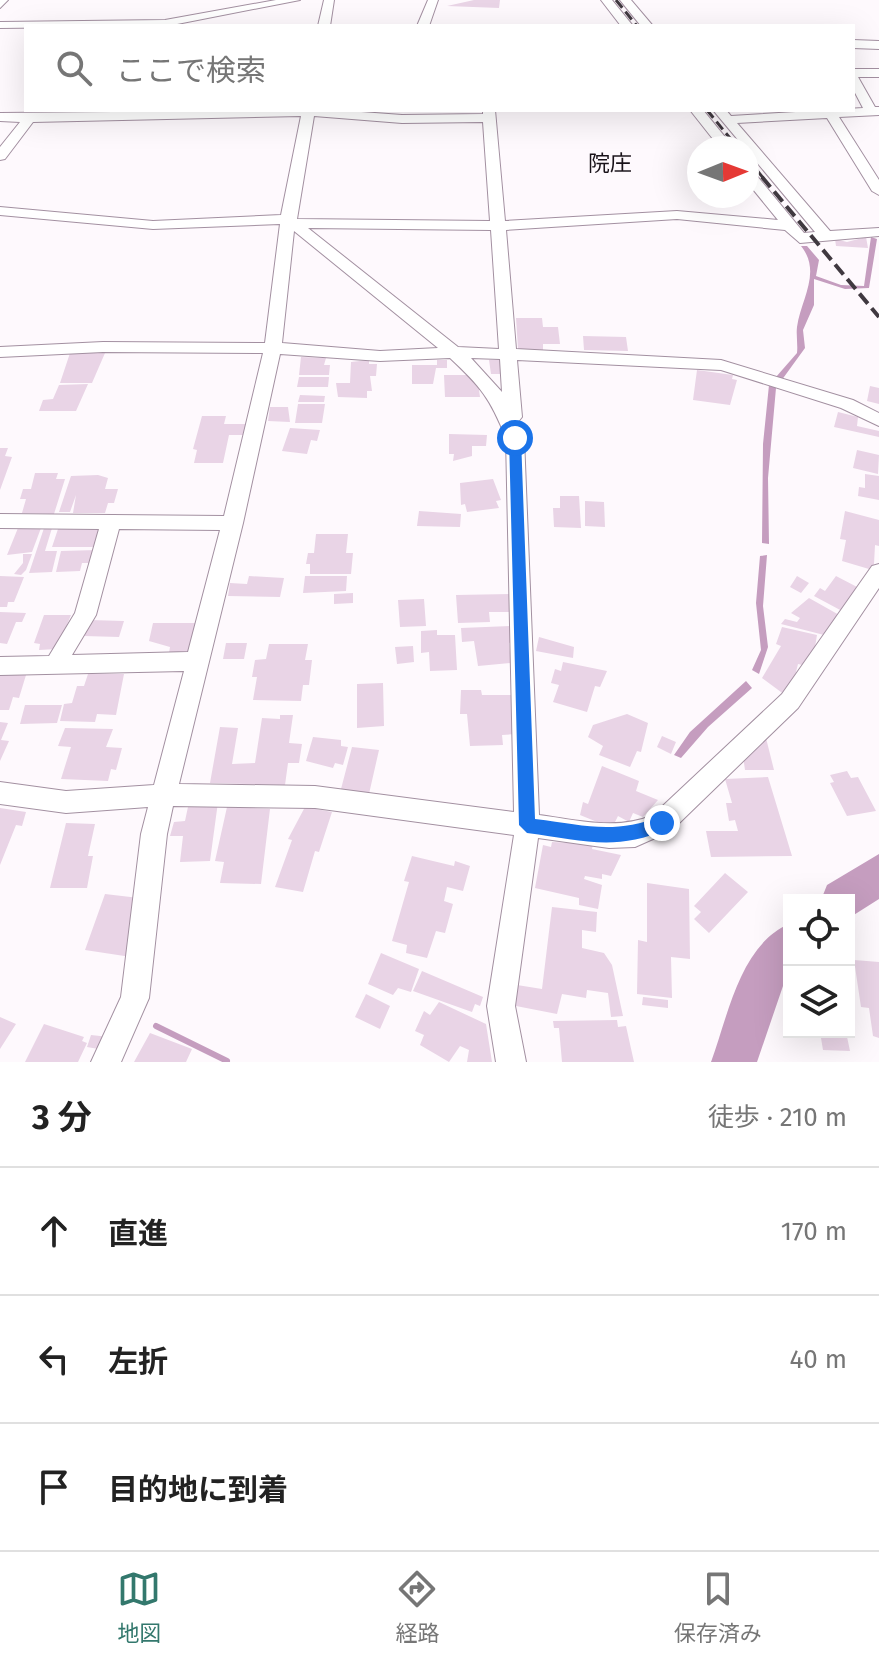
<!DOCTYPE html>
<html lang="ja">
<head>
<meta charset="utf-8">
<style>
  :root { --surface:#fff; --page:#f6f6f6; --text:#222; --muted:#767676; --line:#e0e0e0; --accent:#33786d }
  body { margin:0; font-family:"Fira Sans","Noto Sans JP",sans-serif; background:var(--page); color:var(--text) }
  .controls { position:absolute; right:24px; bottom:24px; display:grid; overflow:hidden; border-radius:0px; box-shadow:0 8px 32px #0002 }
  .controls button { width:72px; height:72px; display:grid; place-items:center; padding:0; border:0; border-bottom:2px solid var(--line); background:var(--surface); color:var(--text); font:40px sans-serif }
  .compass { position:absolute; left:687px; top:136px; width:72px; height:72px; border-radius:50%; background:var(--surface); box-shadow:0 8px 32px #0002; rotate:89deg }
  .stop { position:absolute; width:24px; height:24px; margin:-18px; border:6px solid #1a73e8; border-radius:50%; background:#fff }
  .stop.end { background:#1a73e8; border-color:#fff; box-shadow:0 2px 8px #0008 }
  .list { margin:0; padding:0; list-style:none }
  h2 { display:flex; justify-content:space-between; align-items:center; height:104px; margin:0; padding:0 32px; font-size:34px }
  h2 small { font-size:26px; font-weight:400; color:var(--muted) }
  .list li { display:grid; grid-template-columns:52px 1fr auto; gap:24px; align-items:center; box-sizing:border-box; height:128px; padding:0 32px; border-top:2px solid var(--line) }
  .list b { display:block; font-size:30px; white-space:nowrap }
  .list em { font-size:26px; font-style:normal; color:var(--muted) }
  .icon { flex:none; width:44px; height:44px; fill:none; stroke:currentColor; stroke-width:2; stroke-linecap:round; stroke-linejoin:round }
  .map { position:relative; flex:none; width:879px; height:1062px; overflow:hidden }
  .search { position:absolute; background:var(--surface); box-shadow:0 8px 32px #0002; left:24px; right:24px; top:24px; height:88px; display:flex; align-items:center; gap:20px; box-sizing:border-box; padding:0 28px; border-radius:0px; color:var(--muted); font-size:30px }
  .sheet { height:488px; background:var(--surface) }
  nav { display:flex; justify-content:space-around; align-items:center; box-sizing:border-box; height:112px; border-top:2px solid var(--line); background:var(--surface); font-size:22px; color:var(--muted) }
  nav a { display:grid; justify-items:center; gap:4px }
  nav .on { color:var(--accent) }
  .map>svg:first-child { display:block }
  .water { fill:#c59dbf }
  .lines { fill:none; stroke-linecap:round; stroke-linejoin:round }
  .stream { stroke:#c59dbf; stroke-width:6 }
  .river { fill:#c59dbf; fill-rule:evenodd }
  .building { fill:#e9d4e6 }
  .minor-casing { stroke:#a390a1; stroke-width:2 }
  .minor { fill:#fff; fill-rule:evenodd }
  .rail-far1 { stroke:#403940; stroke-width:3; stroke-dasharray:10 5; stroke-linecap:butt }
  .rail { stroke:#403940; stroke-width:4; stroke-dasharray:13 6; stroke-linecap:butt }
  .route { fill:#1a73e8 }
  .labels { text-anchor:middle; stroke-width:8; stroke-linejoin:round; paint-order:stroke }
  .far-quarter-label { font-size:22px; fill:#191219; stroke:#fef9fd }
</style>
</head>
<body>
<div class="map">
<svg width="879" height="1062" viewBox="0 0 879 1062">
  <rect width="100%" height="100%" fill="#fef9fd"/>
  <!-- water -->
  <path class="water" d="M871,237L877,239L869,288L845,289L814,279V305L803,330L805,348L776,388L768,478L769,544L762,543L763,444L769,385L797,353C798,344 796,336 797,327C801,299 822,272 801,246H807L819,260L816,276L841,285L864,286Z
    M767,555L763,606L768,647L759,674L752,670L761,650L756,603L760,556Z
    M746,681L752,688L708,727L681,758L674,755L690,732Z"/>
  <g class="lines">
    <!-- stream -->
    <path class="stream" d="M156,1026L227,1061"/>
    <!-- river -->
    <path class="river" d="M879,854V899L849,918V900H821L827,885Z
      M789,924V980L783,986L757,1062H711C728,1016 740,945 789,924Z"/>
  </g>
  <!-- building -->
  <path class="building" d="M474,0H500L499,8L447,6Z
    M866,237L868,248L836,246L835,239L847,242Z
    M516,318H542L543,327H558L560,344H543V350L518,349Z
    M583,336L626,337L628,351L584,350Z
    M70,353H105L92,383H60Z
    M301,357L326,358L324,365H330L329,375H299Z
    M369,360V364H377L376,376H370L372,391H367V398L338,397L336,383H350L351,362Z
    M437,360H447V368H436L433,384H412V365H437Z
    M489,360H501L503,374H491Z
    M697,370L733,375L732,379L737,380L730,405L693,400Z
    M444,375H471L483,390H479L480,397H445Z
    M299,377H329L328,387H297Z
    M88,384L76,411H39L43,400L53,399L59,385Z
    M870,386L879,388V404L867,401Z
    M300,395L325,396L324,402H298Z
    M298,404H325L322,423H295Z
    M270,407H288L290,422L268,421Z
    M838,412L858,417L857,426L879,431V437L834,427Z
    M202,416H226L224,424H247L244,435H229L223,463H194L197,450L193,449Z
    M290,428L320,430L317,441L311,440L307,454L282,451Z
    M449,434L487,435L486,446H472V456L453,461L454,454H449Z
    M0,448H8L5,456L12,457L0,490Z
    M857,450L879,455L878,474L853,468Z
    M35,473H58L56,479H65L54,514L22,513L26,499H20L23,489H31Z
    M865,474L879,476V500L858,496L859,487L865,488Z
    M98,475L108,478L105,489H118L114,503H108L105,513H73L76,495L70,512H59L71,476Z
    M493,479L501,500L496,501L499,508L467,512L465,504L461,505L460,483Z
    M560,496H579L581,528L554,527L553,508H560Z
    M585,501L604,502L605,527L585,526Z
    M419,511L461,514L460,527L417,526Z
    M845,511L879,520V546L875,545L874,564L869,569L842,561L846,540L840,539Z
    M18,528H41L32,552L7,555Z
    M44,528H52L45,551H57L52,572L29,573Z
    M58,529H103L98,547H52Z
    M316,534H348L346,553H353L351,574H310V564H306L308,553H314Z
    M97,550L94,563H82L80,571L56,572L61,551Z
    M23,554H32L26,570L21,575L14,574L23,563Z
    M0,576L24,577L14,602H8L7,607H0Z
    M249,576L284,578L280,597L228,596L230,583L247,584Z
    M305,576H347L346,591L303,593Z
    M797,576L809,583L801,593L790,587Z
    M836,576L859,588L842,611L814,596L820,588L825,591Z
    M353,593V603L334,604V594Z
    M512,594L513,612H489L490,622L458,623L456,595Z
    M809,598L841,616L828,636L781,624L785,619L797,622L800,618L791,613Z
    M424,599L426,626L400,627L398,600Z
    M0,612L26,613L22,622H16L7,644L0,643Z
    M44,615H71L57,649L39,650L40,644L34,643Z
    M90,620L124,621L119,637L84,636Z
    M153,623H197L192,653H169L170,647L149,641Z
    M513,626L514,642L509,643L511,663L478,666L474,641L462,642L461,628Z
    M782,627L817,635L814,653L810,652L807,666L798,664L792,688L785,695L762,678L781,646L776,644Z
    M437,630V635H455L457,670L430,671L429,652L421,653V631Z
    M539,637L574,647L573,658L536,651Z
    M226,643H247L244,659H223Z
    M269,644H308L305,660H312L309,685H303L301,701L253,700L257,677H252L255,660L266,659Z
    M413,646L414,662L397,664L395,647Z
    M563,662L607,671L600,687L595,686L587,712L553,702L559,685L551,683L555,669L561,671Z
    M0,674L26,675L19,698L13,697L9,710H0Z
    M88,674H124L116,715L97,714L95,722L60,721L64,704L72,703L77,686H84Z
    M383,683L384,726L357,728V684Z
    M461,690H481L482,695H515L516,734L502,735L503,745L470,746L467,714H460Z
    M25,705H62L57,723L20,724Z
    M627,714L648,723L641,752L637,751L630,767L599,755L603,746L588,737L593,725Z
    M280,715H293L289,743L302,744L299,763H288L285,785L210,783L220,727L238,728L232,764L255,763L262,718L280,719Z
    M0,722L8,723L1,740L9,741L0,761Z
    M65,728L113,729L106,747L122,748L116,770L111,769L108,781L61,779L71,747L58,746Z
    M662,736L676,742L671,754L657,747Z
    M313,737L341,740V746L348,747L343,765L335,763L333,768L306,761Z
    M766,738L774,770H745L743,756Z
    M352,747L379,750L369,794L341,789Z
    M602,766L639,781L636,791L658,800L643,817L633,813L629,822L618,816L612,828L580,815L583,802L588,804Z
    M847,771L851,778L858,777L876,811L847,816L830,783L834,782L830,775Z
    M768,777L792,856L711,857L706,831H738L735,820L729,821L726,803H732L725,779Z
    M189,802H218L210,861L180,862L183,836H170L174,822L185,821Z
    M227,807L270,809L261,884L220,883L224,862L215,861Z
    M305,807L332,812L319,852L315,851L303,892L275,887L292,840L288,839Z
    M0,808L26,812L22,826L16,825L0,865Z
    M66,823L95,824L88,856H93L87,888H50Z
    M552,842L593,844L592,849L621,855L611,876L602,874V879L585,876L584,879L602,885L598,909L579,905V898L535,888L543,845L551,847Z
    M412,856L454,866L455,861L470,866L463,891L447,887L444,901L453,904L445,933L436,931L427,958L406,953L407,945L392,941L409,882L404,881Z
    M725,873L748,892L709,933L694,919L701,912L694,906Z
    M647,883L689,889L690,959L671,957L672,998L637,994L638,940L647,942Z
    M105,894L139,898L131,957L85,950Z
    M552,907L597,912L596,932L582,930V948L604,953L612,965L623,1016L611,1017L608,993L587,990L586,998L562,994L557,1014L516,1006L517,985L542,989Z
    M381,953L419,969L411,992L398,988L393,995L368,984Z
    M854,960L879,962V1038L873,1036L869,1008L861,1007Z
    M422,971L483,997L480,1006L475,1004L472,1012L413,991Z
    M366,994L390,1006L380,1029L355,1017Z
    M643,997L668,1000V1008L642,1005Z
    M439,1002L486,1024L492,1062H467L469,1050L460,1046L449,1062L420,1045L424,1035L415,1031L424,1011L430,1015Z
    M0,1017L16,1024L0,1049Z
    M617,1020L618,1027L626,1026L634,1062H562L559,1028H554L553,1021Z
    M44,1024L84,1037L82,1041L87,1043L78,1062H25Z
    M820,1032H846L850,1051L823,1050Z
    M150,1033L192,1049L186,1062H134Z
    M91,1035L109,1037L104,1050L87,1047Z"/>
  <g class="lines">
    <defs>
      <path id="minor" d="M0,0H8L0,8Z
        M276,0H300L167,26L0,28V22L165,20Z
        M324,0H334L330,26H318Z
        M428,0H438L429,26H417Z
        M601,0H612L633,26H621Z
        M620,0H631L653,26H641Z
        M853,40L879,41V49L853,48Z
        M853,69H879V77H858L875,107H879V115L839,117L879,180V195L872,191L827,118L737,123L830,231L879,228V236L800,243L785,230L677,219L506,230L516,349L721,360L853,400L879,413V426L841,408L721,370L517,360L522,417L518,422L524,438L539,815C578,820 617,831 653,815L782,694L872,566L879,564V588L798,708L671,831L635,847L609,848L538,838L515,1006L526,1062H496L487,1006L514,835L315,808L173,806L167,834L149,998L121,1062H91L121,997L141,834L148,807L66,813L0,804V782L66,791L154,785L184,671L0,675V657L49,656L75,613L99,529L0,528V514L224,516L263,353L103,352L0,357V347L103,342L265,343L280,224L153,229L0,215V207L153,221L281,215L301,116L33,122L5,159L0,160V147L20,122L0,121V113L334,110L402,115L483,114V110H495L505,221L677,211L778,220L747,182V169L752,170L804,233L815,232L713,110H726L731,116L863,108L853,89ZM314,116L402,123L483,122L490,221L297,219ZM308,228L491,230L499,349L458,347ZM294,231L438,348L380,351L282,343ZM280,354L380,361L450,358C481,387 490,398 506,438L514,812L315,786L179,784L243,523ZM471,358L500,359L502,392ZM119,529L220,530L188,652L72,655L96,615Z
        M690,110H703L734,148H720Z"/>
    </defs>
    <!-- minor casing -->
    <use href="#minor" class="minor-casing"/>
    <!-- minor -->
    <use href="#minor" class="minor"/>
    <!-- rail-far1 -->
    <path class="rail-far1" d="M616,0L637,26
      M707,110L738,148
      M747,158L764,179"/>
    <!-- rail -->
    <path class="rail" d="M762,177L879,317"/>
  </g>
  <!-- route -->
  <path class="route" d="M515,434L521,438L535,819C586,825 612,835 662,816L668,818V829C614,852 583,840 527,833L519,825L509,438Z"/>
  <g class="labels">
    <!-- far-quarter labels -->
    <g class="far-quarter-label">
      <text x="610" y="171">院庄</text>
    </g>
  </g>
</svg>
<div class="controls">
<button><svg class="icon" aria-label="locate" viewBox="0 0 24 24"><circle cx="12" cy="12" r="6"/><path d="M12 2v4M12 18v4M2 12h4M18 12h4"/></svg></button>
<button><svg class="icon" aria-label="layers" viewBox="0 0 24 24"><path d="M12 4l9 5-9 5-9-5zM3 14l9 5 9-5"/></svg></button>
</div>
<svg class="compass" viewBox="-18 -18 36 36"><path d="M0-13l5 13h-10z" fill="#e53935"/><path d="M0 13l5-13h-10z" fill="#767676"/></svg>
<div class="stop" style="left:515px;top:438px"></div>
<div class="stop end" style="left:662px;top:823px"></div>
<div class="search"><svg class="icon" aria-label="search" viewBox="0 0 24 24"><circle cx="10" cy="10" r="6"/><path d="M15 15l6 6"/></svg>ここで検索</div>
</div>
<section class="sheet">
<h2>3 分<small>徒歩 · 210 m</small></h2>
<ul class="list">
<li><svg class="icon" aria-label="ahead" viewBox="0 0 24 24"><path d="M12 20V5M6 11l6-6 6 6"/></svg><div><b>直進</b></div><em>170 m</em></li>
<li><svg class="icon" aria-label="left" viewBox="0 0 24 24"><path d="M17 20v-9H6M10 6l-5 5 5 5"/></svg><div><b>左折</b></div><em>40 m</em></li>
<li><svg class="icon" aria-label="arrive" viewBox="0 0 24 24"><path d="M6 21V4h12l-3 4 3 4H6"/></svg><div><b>目的地に到着</b></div></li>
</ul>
</section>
<nav>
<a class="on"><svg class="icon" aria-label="map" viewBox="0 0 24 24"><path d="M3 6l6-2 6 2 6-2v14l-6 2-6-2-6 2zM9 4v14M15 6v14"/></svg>地図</a>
<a><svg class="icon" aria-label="directions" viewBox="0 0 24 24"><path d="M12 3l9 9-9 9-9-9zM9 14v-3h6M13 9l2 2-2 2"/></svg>経路</a>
<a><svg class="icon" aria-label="saved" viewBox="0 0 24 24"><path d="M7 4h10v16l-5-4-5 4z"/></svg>保存済み</a>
</nav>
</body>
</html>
